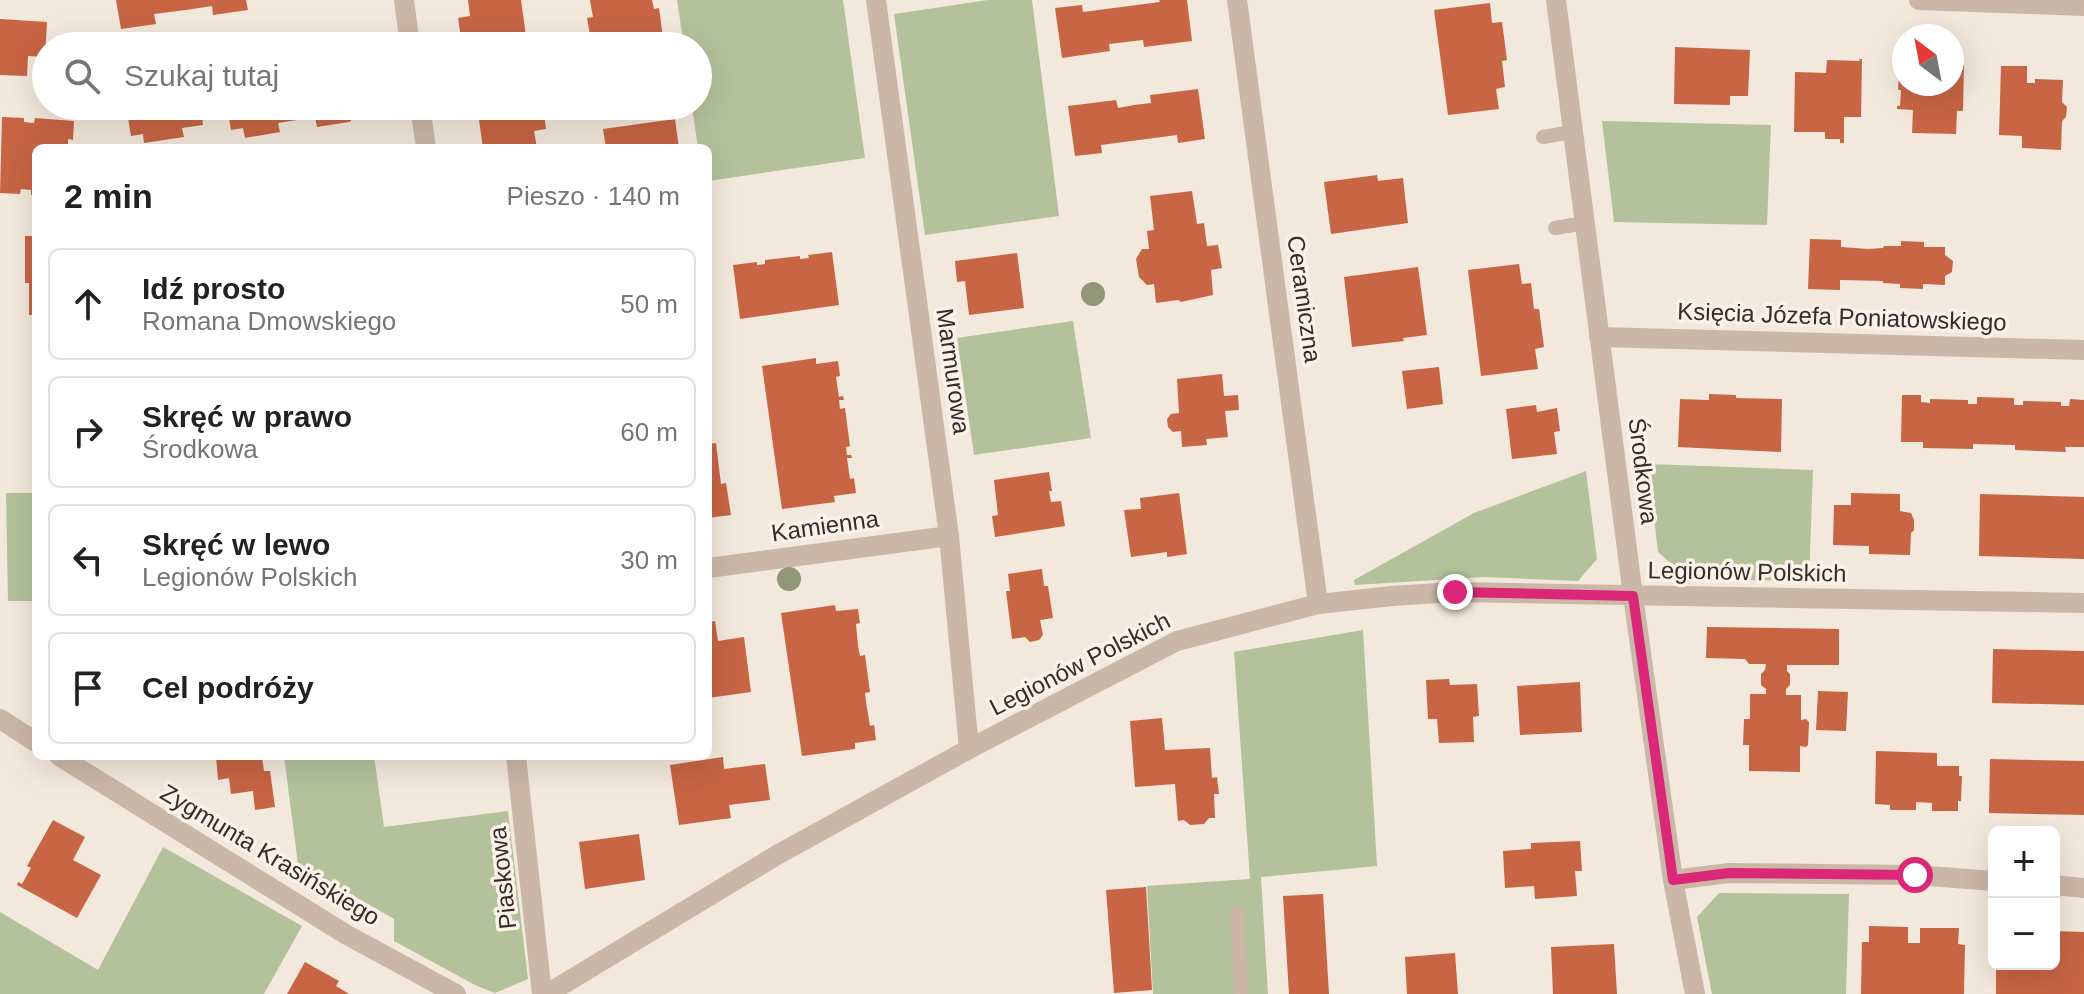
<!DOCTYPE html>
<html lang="pl">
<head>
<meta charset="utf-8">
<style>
  :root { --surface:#fff; --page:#f6f6f6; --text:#222; --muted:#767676; --line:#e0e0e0 }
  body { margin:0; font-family:Helvetica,sans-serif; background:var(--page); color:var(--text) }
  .controls { position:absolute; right:24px; bottom:24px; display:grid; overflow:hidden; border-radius:12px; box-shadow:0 8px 32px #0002 }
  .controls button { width:72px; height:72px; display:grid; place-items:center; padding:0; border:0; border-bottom:2px solid var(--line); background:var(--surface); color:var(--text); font:40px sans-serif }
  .compass { position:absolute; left:1892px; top:24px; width:72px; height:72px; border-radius:50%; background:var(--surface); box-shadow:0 8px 32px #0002; rotate:328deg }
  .stop { position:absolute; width:24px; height:24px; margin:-18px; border:6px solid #db2777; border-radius:50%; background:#fff }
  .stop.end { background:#db2777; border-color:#fff; box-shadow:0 2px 8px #0008 }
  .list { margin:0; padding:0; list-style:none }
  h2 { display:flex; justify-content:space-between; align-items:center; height:104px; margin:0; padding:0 32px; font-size:34px }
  h2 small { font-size:26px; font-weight:400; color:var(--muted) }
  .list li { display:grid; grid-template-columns:52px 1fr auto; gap:24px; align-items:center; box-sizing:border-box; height:112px; margin:0 16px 16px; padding:0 16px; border:2px solid var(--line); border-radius:12px }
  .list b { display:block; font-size:30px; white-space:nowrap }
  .list p { margin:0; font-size:26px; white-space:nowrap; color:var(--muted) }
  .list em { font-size:26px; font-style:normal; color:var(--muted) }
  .icon { flex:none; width:44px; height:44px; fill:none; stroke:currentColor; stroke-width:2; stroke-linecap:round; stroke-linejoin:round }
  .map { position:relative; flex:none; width:2084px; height:994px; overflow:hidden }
  .search { position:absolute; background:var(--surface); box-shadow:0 8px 32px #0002; left:32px; top:32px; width:680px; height:88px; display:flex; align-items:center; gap:20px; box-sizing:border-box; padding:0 28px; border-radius:44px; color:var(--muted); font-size:30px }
  .panel { position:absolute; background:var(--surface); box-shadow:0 8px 32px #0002; left:32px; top:144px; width:680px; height:616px; border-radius:12px }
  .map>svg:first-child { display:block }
  .green { fill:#b4c29b }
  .building { fill:#c76544 }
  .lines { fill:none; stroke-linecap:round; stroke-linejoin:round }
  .lane { stroke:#cbb7a7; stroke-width:14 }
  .street { stroke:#cbb7a7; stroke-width:20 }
  .tree { fill:#93977a }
  .route { stroke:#db2777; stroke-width:10 }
  .labels { text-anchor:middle; stroke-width:7; stroke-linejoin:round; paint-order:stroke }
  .street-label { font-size:24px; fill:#372d28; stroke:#faf2e8 }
</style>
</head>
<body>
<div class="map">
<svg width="2084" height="994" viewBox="0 0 2084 994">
  <rect width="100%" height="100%" fill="#f2e8db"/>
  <!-- green -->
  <path class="green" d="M677,0H843L865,158L708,181V148H698L692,106H698V46H684Z
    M988,0H1032L1059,216L925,235L894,14Z
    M1602,121L1771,125L1767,225L1614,222Z
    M1073,321L1091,438L974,455L957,338Z
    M1648,464L1813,470L1809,581L1688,579L1658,552Z
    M1586,471L1597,559L1578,581L1484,577L1355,585L1354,580L1474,513Z
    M6,493H36V601H8Z
    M1363,630L1377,866L1261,877L1268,994H1153L1147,886L1250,879L1234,652Z
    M284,756H374L384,827L508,811L528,979L495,993L475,985L394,941V919L298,864Z
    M163,847L302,926L264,994H0V912L98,970Z
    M1719,893L1849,894L1846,994H1712L1697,917Z"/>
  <!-- building -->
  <path class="building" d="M116,0H246L248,10L213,15L212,6L186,10L154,14L156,24L121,29Z
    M468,0H521L526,36L462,45L458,18L470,16Z
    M590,0H652L654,9L659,8L664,45L592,46L587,18L593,17Z
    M1159,0H1187L1192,41L1144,47L1143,40L1109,44L1110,51L1062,58L1055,8L1082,5L1083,12L1160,2Z
    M1490,3L1492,23L1502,22L1507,60L1502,61L1505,87L1496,89L1499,109L1448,115L1434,10Z
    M0,19L47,22L45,57L28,56L27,76L0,75Z
    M1675,47L1750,50L1748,96H1730V105L1674,104Z
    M1859,59H1862L1861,117H1844V143H1840V139H1825V132H1794L1795,72L1826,73L1827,60L1860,61Z
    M1952,65H1964L1963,111H1957L1956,134L1912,133L1913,110L1897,109V106H1900L1901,90H1898L1899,71H1904V84H1952Z
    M2001,66H2027V83H2035V79L2063,80L2062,102L2067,107L2066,117L2062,121L2061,150L2022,148V136L1999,135Z
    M1198,89L1205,139L1178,143L1177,135L1101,145L1102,153L1075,156L1068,106L1116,100L1118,108L1134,105L1151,103L1150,95Z
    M126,106H201L203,125L182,128L184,137L144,143L143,134L131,136Z
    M227,106H362V110L350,112L351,121L349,122L317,127L315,117L297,120L278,123L280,132L245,138L243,128L231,130Z
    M477,106H543L546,129L534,131L537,148H483Z
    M2,117L24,118V122L34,123L35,118L74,121L73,140L68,139V148H36V195H31V190L21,189L20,194L0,193Z
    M675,119L679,148H606L603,129Z
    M1377,175L1378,181L1403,178L1408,223L1331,234L1324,182Z
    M1192,191L1197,224L1204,223L1207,246L1218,245L1222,268L1211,270L1213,295L1181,302L1178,300L1156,303L1154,284L1147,285L1139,277L1136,259L1142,249H1149L1147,231L1154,230L1150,196Z
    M25,236H36V315H29V283H25Z
    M1810,239L1841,240V247L1868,249L1883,248L1884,246H1901V241L1924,242V247H1945V255L1953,261L1952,272L1945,276V285L1923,284V289L1900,288V284L1883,283V281L1840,280V290L1808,289Z
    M832,252L839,305L740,319L733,265L757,262V265L765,264V260L800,256V259L809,258L808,255Z
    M1017,253L1024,308L969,315L965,281L957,282L955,261Z
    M1519,264L1522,284L1531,283L1534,309H1539L1544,347L1535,349L1538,369L1481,376L1468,270Z
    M1418,267L1427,335L1403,338L1404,341L1352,347L1344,277Z
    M816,358V364L838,361L840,376L836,377L839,397L843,396L844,400H839L840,409L845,408L850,446L846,447L847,455H851L852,458H847L850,479L854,478L856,493L834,496L835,502L782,509L762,366Z
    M1439,367L1443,404L1407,409L1402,371Z
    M1222,374L1224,396L1238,395L1239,410L1225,411L1228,437L1206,439L1207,445L1182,447L1181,431L1173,432L1168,427L1167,419L1171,414L1179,413L1177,379Z
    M1709,394L1736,395V398L1782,399L1781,452L1678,447L1680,399L1709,400Z
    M1902,395H1921V402L1930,403V399L1968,400V404H1977V397L2014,398V405H2023V401L2061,402V406H2069L2070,399L2084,400V447H2065L2066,452L2015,450V445L1973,444V449L1923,448V442H1901Z
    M1536,405L1537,412L1557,408L1560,431L1554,432L1557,454L1512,459L1506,409Z
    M716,443L721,484L726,483L731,515L708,518V444Z
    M1049,472L1052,491H1049L1051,502L1061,501L1065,526L995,537L992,516L998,515L994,480Z
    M1179,493L1187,554L1167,557V552L1131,557L1124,510L1141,509L1140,498Z
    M1851,493L1900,494V511L1911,513L1914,520V530L1911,533L1910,555L1869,554V546L1833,545L1834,505H1851Z
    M1980,494L2084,497V559L1979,556Z
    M1042,569L1044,586H1048L1053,618L1040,620L1043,635L1039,640L1030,642L1025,637L1012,639L1006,591H1010L1008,574Z
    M835,605L836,611L858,609L860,623L856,624L858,646L860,656L865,655L870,692L865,693L866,702L870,726L874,725L876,740L855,743V749L802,756L781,613Z
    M715,621L718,641L744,637L751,692L708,698V622Z
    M1707,627L1839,629V665H1787V671L1790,674V685L1786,689V695H1801V720L1806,719L1809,722L1808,745L1806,747L1800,746V772L1749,771V745H1743L1744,719H1750V694H1766V689L1761,685V674L1765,670L1766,664H1749L1745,659L1706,658Z
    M1993,649L2084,651V705L1992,703Z
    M1449,679L1450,685L1477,684L1479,716L1473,717L1474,742L1439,743L1437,719H1428L1426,680Z
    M1580,682L1582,732L1520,735L1517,686Z
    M1818,691L1848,692L1846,731L1816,730Z
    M1162,718L1165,750L1210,748L1212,778L1217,777L1219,794H1214L1215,818H1209L1204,824L1190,825L1184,820L1178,821L1175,784L1135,787L1130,721Z
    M1876,751L1937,753V766H1959V776H1962L1961,801H1958V811H1932V803L1916,802V810H1890V805L1875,804Z
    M216,756H262L264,771H270L275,807L255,810L253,791L231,794L229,778L218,780Z
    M723,757L724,769L765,764L770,800L729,805L731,818L679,825L670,765Z
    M1990,759L2084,761V815L1989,813Z
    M53,820L85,837L73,860L101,875L77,918L17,885L18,882L22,884L31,868L27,866Z
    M639,834L645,880L585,889L579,842Z
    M1580,841L1582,871H1575L1577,896L1535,899L1534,886L1505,888L1503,851L1531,849V843Z
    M1146,887L1152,990L1114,993L1106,890Z
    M1323,894L1329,994H1289L1283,896Z
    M1869,926L1908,927V943H1920V928H1959L1958,944L1965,945L1964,994H1861L1862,942H1869Z
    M2054,931L2084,932V994H1996V964H2054Z
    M1614,944L1617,994H1553L1551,947Z
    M1455,953L1458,994H1407L1405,957Z
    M305,962L339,981L336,986L349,994H287Z"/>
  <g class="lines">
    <!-- lane -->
    <path class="lane" d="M1543,137L1573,132
      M1555,228L1585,223
      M1237,912L1241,994"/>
    <!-- street -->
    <path class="street" d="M404,0L410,46
      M876,0L949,536L969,749
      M1237,0L1318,604
      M1556,0L1633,596L1673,880L1695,994
      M1919,0L2084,6
      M420,106L426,148
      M1599,337L2084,350
      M708,568L949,536
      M0,719L36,742
      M59,756L347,935L456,994
      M516,756L542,994
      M1673,880L1729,873L1915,875L1994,881
      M2054,885L2084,888
      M547,994L777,855L969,749L1177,641L1318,604L1392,596L1455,592L2084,603"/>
  </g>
  <!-- trees -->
  <g class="tree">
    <circle cx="1093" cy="294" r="12"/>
    <circle cx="789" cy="579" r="12"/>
  </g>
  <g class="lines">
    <!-- route -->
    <path class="route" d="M1455,592L1633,596L1673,880L1729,873L1915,875"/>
  </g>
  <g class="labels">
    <!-- street labels -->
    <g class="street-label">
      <text transform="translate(1304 299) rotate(82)" y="8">Ceramiczna</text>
      <text transform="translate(1842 317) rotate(2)" y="8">Księcia Józefa Poniatowskiego</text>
      <text transform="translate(953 371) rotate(82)" y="8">Marmurowa</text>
      <text transform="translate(1643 471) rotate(83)" y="8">Środkowa</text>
      <text transform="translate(825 526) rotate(-8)" y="8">Kamienna</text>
      <text transform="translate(1747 572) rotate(1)" y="8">Legionów Polskich</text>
      <text transform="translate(1080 664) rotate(-27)" y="8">Legionów Polskich</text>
      <text transform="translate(270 855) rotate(31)" y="8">Zygmunta Krasińskiego</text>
      <text transform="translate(503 878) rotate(-96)" y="8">Piaskowa</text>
    </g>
  </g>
</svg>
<div class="controls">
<button>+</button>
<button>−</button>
</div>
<svg class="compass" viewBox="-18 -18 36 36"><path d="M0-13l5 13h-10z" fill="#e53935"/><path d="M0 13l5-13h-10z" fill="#767676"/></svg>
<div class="stop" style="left:1915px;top:875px"></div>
<div class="stop end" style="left:1455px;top:592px"></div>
<div class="search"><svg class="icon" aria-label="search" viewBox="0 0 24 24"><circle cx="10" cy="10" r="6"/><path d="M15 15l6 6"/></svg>Szukaj tutaj</div>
<section class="panel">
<h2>2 min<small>Pieszo · 140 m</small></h2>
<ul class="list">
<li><svg class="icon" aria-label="ahead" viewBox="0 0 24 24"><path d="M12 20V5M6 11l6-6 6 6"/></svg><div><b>Idź prosto</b><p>Romana Dmowskiego</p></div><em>50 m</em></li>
<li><svg class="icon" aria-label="right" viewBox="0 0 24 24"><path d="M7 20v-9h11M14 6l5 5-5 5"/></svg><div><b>Skręć w prawo</b><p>Środkowa</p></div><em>60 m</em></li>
<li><svg class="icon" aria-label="left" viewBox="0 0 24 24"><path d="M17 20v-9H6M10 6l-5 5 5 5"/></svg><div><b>Skręć w lewo</b><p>Legionów Polskich</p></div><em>30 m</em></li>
<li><svg class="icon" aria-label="arrive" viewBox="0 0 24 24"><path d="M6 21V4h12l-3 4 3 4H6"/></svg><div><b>Cel podróży</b></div></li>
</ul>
</section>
</div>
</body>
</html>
